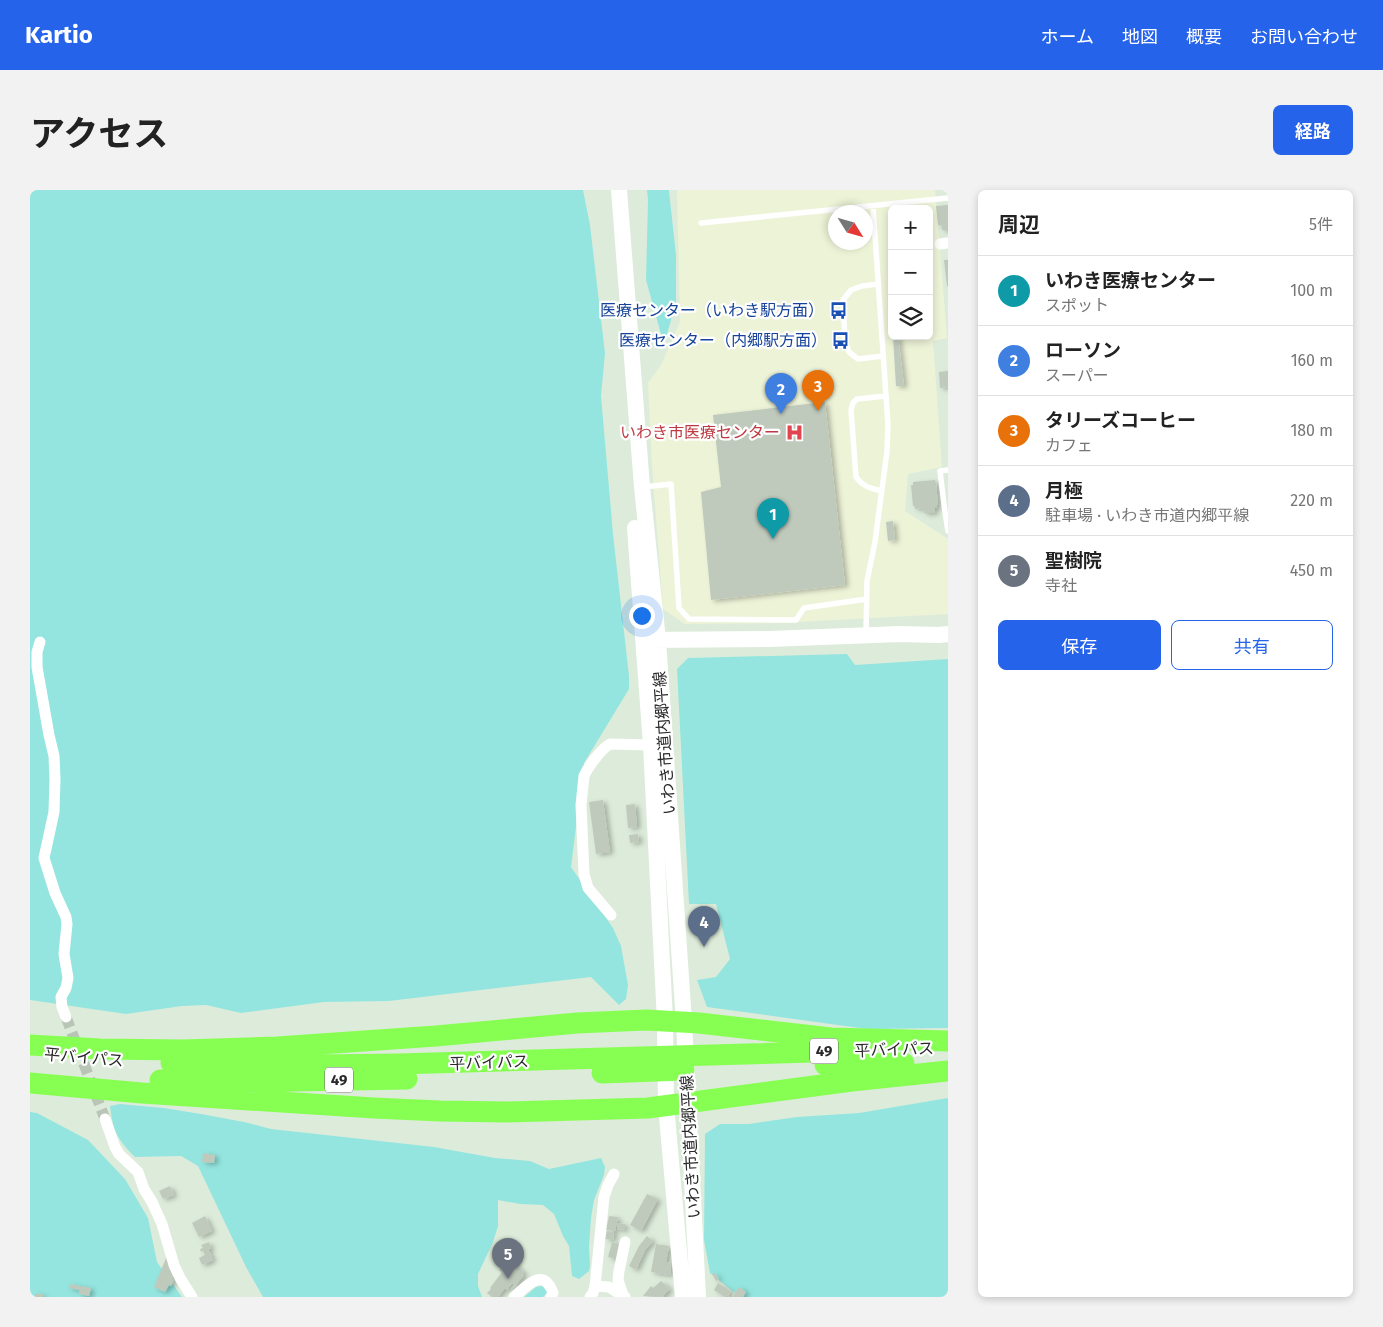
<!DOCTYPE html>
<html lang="ja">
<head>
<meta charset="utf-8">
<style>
  :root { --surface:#fff; --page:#f2f2f2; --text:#222; --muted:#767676; --line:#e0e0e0; --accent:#2563eb }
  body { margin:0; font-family:"Fira Sans","Noto Sans JP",sans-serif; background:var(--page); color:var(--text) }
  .controls { position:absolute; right:15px; top:15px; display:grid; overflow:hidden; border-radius:8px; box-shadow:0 2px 8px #0003 }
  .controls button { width:45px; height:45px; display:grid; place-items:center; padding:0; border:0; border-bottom:1px solid var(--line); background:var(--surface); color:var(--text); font:25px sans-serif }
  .compass { position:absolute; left:798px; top:15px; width:45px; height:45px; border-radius:50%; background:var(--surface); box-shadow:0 2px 8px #0003; rotate:127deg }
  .you { position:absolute; left:611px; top:425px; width:18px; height:18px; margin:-12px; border:4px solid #fff; border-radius:50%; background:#1a73e8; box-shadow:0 0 0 8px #1a73e833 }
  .badge { display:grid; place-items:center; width:32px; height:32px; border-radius:50%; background:var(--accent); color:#fff; font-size:16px; font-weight:700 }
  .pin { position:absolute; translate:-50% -41px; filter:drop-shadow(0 1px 2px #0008) }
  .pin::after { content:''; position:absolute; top:26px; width:18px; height:15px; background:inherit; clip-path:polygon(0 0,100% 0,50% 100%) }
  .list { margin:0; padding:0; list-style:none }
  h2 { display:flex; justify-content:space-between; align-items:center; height:65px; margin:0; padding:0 20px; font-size:21px }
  h2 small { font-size:16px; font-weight:400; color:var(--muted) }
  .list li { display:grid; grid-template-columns:32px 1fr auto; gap:15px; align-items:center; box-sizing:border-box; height:70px; padding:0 20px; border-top:1px solid var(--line) }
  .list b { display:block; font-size:19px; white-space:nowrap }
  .list p { margin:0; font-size:16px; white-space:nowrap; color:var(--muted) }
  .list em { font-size:16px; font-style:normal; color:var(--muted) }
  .actions { display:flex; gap:10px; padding:15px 20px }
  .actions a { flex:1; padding:11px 0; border:1px solid var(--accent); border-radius:8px; text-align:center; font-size:18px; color:var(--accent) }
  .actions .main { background:var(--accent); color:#fff }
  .icon { flex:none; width:28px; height:28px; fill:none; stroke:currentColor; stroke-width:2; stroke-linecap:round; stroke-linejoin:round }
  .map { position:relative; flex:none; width:918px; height:1107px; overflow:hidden; border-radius:8px }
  header { display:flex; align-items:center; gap:30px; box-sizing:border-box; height:70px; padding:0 25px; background:var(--accent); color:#fff }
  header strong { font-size:24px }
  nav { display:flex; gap:28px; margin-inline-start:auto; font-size:18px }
  .intro { display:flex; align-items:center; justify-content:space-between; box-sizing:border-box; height:120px; padding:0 30px }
  h1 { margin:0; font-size:35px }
  .button { padding:12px 22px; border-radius:8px; background:var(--accent); color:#fff; font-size:18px; font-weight:700 }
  main { display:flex; gap:30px; padding:0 30px }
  aside { flex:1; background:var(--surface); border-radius:8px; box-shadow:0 2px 8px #0003 }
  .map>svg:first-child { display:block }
  .medical { fill:#edf3d7; fill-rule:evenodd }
  .green { fill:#94e5df }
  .building { fill:#bfcabd; filter:url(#shadow) }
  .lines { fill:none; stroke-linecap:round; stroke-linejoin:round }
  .street-tunnel { stroke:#b9c5b7; stroke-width:11; stroke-dasharray:11 5.5; stroke-linecap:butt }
  .lane { stroke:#fff; stroke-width:5.5 }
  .street { stroke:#fff; stroke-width:11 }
  .secondary { stroke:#fff; stroke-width:16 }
  .highway { stroke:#86ff52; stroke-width:21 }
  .labels { text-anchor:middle; stroke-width:4.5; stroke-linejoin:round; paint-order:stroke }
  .shield { fill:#fff; stroke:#696969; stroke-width:1 }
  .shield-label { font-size:15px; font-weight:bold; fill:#292929 }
  .transit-label { font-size:16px; fill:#164399; stroke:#fff; text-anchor:end }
  .health-label { font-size:16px; fill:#be3a42; stroke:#fff; text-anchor:end }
  .street-label { font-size:16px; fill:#292929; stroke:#fff }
</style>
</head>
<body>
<header>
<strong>Kartio</strong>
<nav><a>ホーム</a><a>地図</a><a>概要</a><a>お問い合わせ</a></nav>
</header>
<div class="intro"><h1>アクセス</h1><a class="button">経路</a></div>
<main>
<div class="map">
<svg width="918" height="1107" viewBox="0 0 918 1107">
  <defs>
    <filter id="shadow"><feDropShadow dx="3.5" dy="2" stdDeviation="2.5" flood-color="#0004"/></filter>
  </defs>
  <rect width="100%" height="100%" fill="#ddecda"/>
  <!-- medical -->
  <path class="medical" d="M647,0H905L917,148L903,151L912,277L878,284L875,321L918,349V424L748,433L655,434L633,419L622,275L618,193L631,175L650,132ZM862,19H899V146H862ZM806,22H836V52H806Z"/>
  <!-- green -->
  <path class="green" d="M0,0H553L560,35L575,163L571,206L583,344L599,486V499L554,573L541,677L583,738L591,756L598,795L596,809L589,815L561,787L359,811L294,812L211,823L176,815L152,816L96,824L0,810Z
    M617,0H639V1L646,65V112L634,155L616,90L618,10Z
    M817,464L825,475L918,469V838L837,839L677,817L667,790L686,787L700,769L686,714H659L647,479L658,468Z
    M918,908V1107H713L705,1103L680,1083L674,1050L675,944L690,934H719L767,927L829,923Z
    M90,914L134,918L171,924L214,932L241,939L404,957L465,968L500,971L519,979L571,968L575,977L574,985L564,1010L561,1028L559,1057L560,1076L559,1081L549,1089L542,1086L539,1056L533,1046L524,1024L513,1015L490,1014L468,1010V1036L463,1052L448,1084V1096L452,1107H233L216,1077L168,976L151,966L105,967C87,949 83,941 80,916Z
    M0,922L7,923L58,950L95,989L118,1028L127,1072L152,1107H0Z
    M512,1096L517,1098V1103L513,1107H494L506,1097Z"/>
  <!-- building -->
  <path class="building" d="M918,15V40H912V35H908L906,16Z
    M914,70H918V96H917Z
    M863,146H868L874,196H866Z
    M918,181V197L910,198L909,182Z
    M795,212L815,395L681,410L671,302L691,297L683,225Z
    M905,290V293H906L908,315H907V318H904L905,323H894L893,318L885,319V316H883L881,295H883V292Z
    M863,331L865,350L858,351L856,332Z
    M573,610L580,662L566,664L559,612Z
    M605,614L607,637L598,638L596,615Z
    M608,644L609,652L600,653L599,645Z
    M173,963L185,965L184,973L172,972Z
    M140,996L144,1005L133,1009L129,1001Z
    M617,1004L628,1009L611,1041L600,1035Z
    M175,1026L182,1041L169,1047L162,1033Z
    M579,1026L588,1027L585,1041L576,1040Z
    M587,1033L595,1034V1040L587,1039Z
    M577,1041L584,1042L583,1050L575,1049Z
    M617,1046L623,1051L615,1060L606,1080L599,1076L609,1056Z
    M179,1052L181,1058L178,1059L183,1070L172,1075L169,1068L175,1065L173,1061L171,1062L170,1059L173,1058L171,1055Z
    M582,1052L590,1054L586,1069L578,1067Z
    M626,1054L639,1056L636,1072L641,1073L640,1085L621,1082Z
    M137,1066L145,1084L142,1089H144L141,1096L139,1095L135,1102L124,1097Z
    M482,1072L494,1082L492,1084L494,1085L485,1096L487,1097L484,1101L481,1099L484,1095L482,1093L477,1100L475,1098L468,1107H462L457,1103L461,1099L460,1098L472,1082L469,1080L475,1073L478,1076Z
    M685,1083L689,1089L686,1091L682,1084Z
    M631,1091L640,1099L633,1106L634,1107L613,1106L621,1096L623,1098Z
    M688,1093L701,1101L698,1107H695L684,1100Z
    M39,1094L61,1098L59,1106L49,1104L50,1100L39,1098Z
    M709,1097L716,1102L713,1107H702Z
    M5,1104H13V1107H5Z"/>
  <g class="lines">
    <!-- street-tunnel -->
    <path class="street-tunnel" d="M36,827L75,929"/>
    <!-- lane -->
    <path class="lane" d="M671,33L918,8
      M848,94L832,96L821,100L813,110L815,151L819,162L828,169L853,166
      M918,280L910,281L915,322L918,341
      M614,297L641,294L649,418L659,429L766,430L774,418L837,409
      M851,301C841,298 833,297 826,287L821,220L823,213L827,209L856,206
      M836,444L837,391L845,352L857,261L858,235L843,16"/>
    <!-- street -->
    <path class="street" d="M910,54L918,53
      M10,452L7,462V477L19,545L24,566L25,589L24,622L14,668L25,703L36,727L37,734L34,764L38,788L36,798L31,807L32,817L36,827
      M581,725L558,698L554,684L551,615L554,586C558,577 571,559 580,554L621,555
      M75,929L85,957L89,964L108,982L114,999L122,1012L132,1034L144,1075L150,1088L162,1107
      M565,1096L579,1097L595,1107
      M593,1105L588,1090L589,1081L595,1052
      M484,1107C497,1096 513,1076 523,1103L521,1107
      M560,1107L563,1103L565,1096L574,1007L578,995L584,984"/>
    <!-- secondary -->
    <path class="secondary" d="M589,0L612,297L628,450L654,832L668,1107
      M605,338L621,555L635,831L636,915L653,1107
      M618,450L739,449L870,444L909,445L918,444"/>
    <!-- highway -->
    <path class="highway" d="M0,855L70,859L152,860L247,857L406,846L547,833L616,830L669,833L801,848L918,851
      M141,873L202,876L368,874L818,861
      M795,875L874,873
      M572,883L654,880
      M130,890L204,892L377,889
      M0,893L112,903L344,918L410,921L477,922L618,918L822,891L918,881"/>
  </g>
  <!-- icons -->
  <defs>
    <symbol id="bus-bare" viewBox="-9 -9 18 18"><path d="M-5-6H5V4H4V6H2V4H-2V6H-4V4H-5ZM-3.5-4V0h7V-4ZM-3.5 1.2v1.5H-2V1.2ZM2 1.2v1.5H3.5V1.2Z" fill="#1a4fb4" stroke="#fff" stroke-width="2.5" paint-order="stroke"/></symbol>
    <symbol id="hospital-bare" viewBox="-9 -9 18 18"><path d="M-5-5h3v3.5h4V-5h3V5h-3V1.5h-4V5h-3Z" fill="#e0444e" stroke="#fff" stroke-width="2.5" paint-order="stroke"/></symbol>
  </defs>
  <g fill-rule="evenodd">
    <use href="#bus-bare" x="796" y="108" width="25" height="25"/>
    <use href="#bus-bare" x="798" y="138" width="25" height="25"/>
    <use href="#hospital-bare" x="752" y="230" width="25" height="25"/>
  </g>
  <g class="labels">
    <!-- shield labels -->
    <g class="shield">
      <rect x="780" y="848.5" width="28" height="25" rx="4"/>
      <rect x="295" y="877.5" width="28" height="25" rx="4"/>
    </g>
    <g class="shield-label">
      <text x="794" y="866">49</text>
      <text x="309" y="895">49</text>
    </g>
    <!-- transit labels -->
    <g class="transit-label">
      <text x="794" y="126">医療センター（いわき駅方面）</text>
      <text x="797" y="156">医療センター（内郷駅方面）</text>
    </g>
    <!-- health labels -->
    <g class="health-label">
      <text x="750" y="248">いわき市医療センター</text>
    </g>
    <!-- street labels -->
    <g class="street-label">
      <text transform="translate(634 553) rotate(-94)" y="6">いわき市道内郷平線</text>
      <text transform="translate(864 859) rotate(-2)" y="6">平バイパス</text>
      <text transform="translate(54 867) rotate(5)" y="6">平バイパス</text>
      <text transform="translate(459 872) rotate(-2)" y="6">平バイパス</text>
      <text transform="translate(660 957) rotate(-93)" y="6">いわき市道内郷平線</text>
    </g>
  </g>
</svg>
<div class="controls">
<button>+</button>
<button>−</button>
<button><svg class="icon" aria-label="layers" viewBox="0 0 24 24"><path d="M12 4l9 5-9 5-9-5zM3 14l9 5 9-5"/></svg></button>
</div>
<svg class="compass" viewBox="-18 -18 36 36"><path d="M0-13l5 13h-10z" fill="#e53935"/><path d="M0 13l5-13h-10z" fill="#767676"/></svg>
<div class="you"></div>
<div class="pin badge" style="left:743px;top:349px;background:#0f9aa8">1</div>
<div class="pin badge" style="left:751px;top:224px;background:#3f7fe0">2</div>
<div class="pin badge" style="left:788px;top:221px;background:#e8710a">3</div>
<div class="pin badge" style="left:674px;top:757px;background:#5c6f8a">4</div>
<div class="pin badge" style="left:478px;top:1089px;background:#6b7280">5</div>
</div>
<aside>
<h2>周辺<small>5件</small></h2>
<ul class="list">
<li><span class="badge" style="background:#0f9aa8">1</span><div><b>いわき医療センター</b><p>スポット</p></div><em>100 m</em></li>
<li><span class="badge" style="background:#3f7fe0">2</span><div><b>ローソン</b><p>スーパー</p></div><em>160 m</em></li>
<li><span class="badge" style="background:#e8710a">3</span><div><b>タリーズコーヒー</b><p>カフェ</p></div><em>180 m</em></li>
<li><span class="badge" style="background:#5c6f8a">4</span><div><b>月極</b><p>駐車場 · いわき市道内郷平線</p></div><em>220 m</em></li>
<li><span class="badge" style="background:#6b7280">5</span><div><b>聖樹院</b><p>寺社</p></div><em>450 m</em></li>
</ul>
<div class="actions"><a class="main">保存</a><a>共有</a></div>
</aside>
</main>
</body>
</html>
